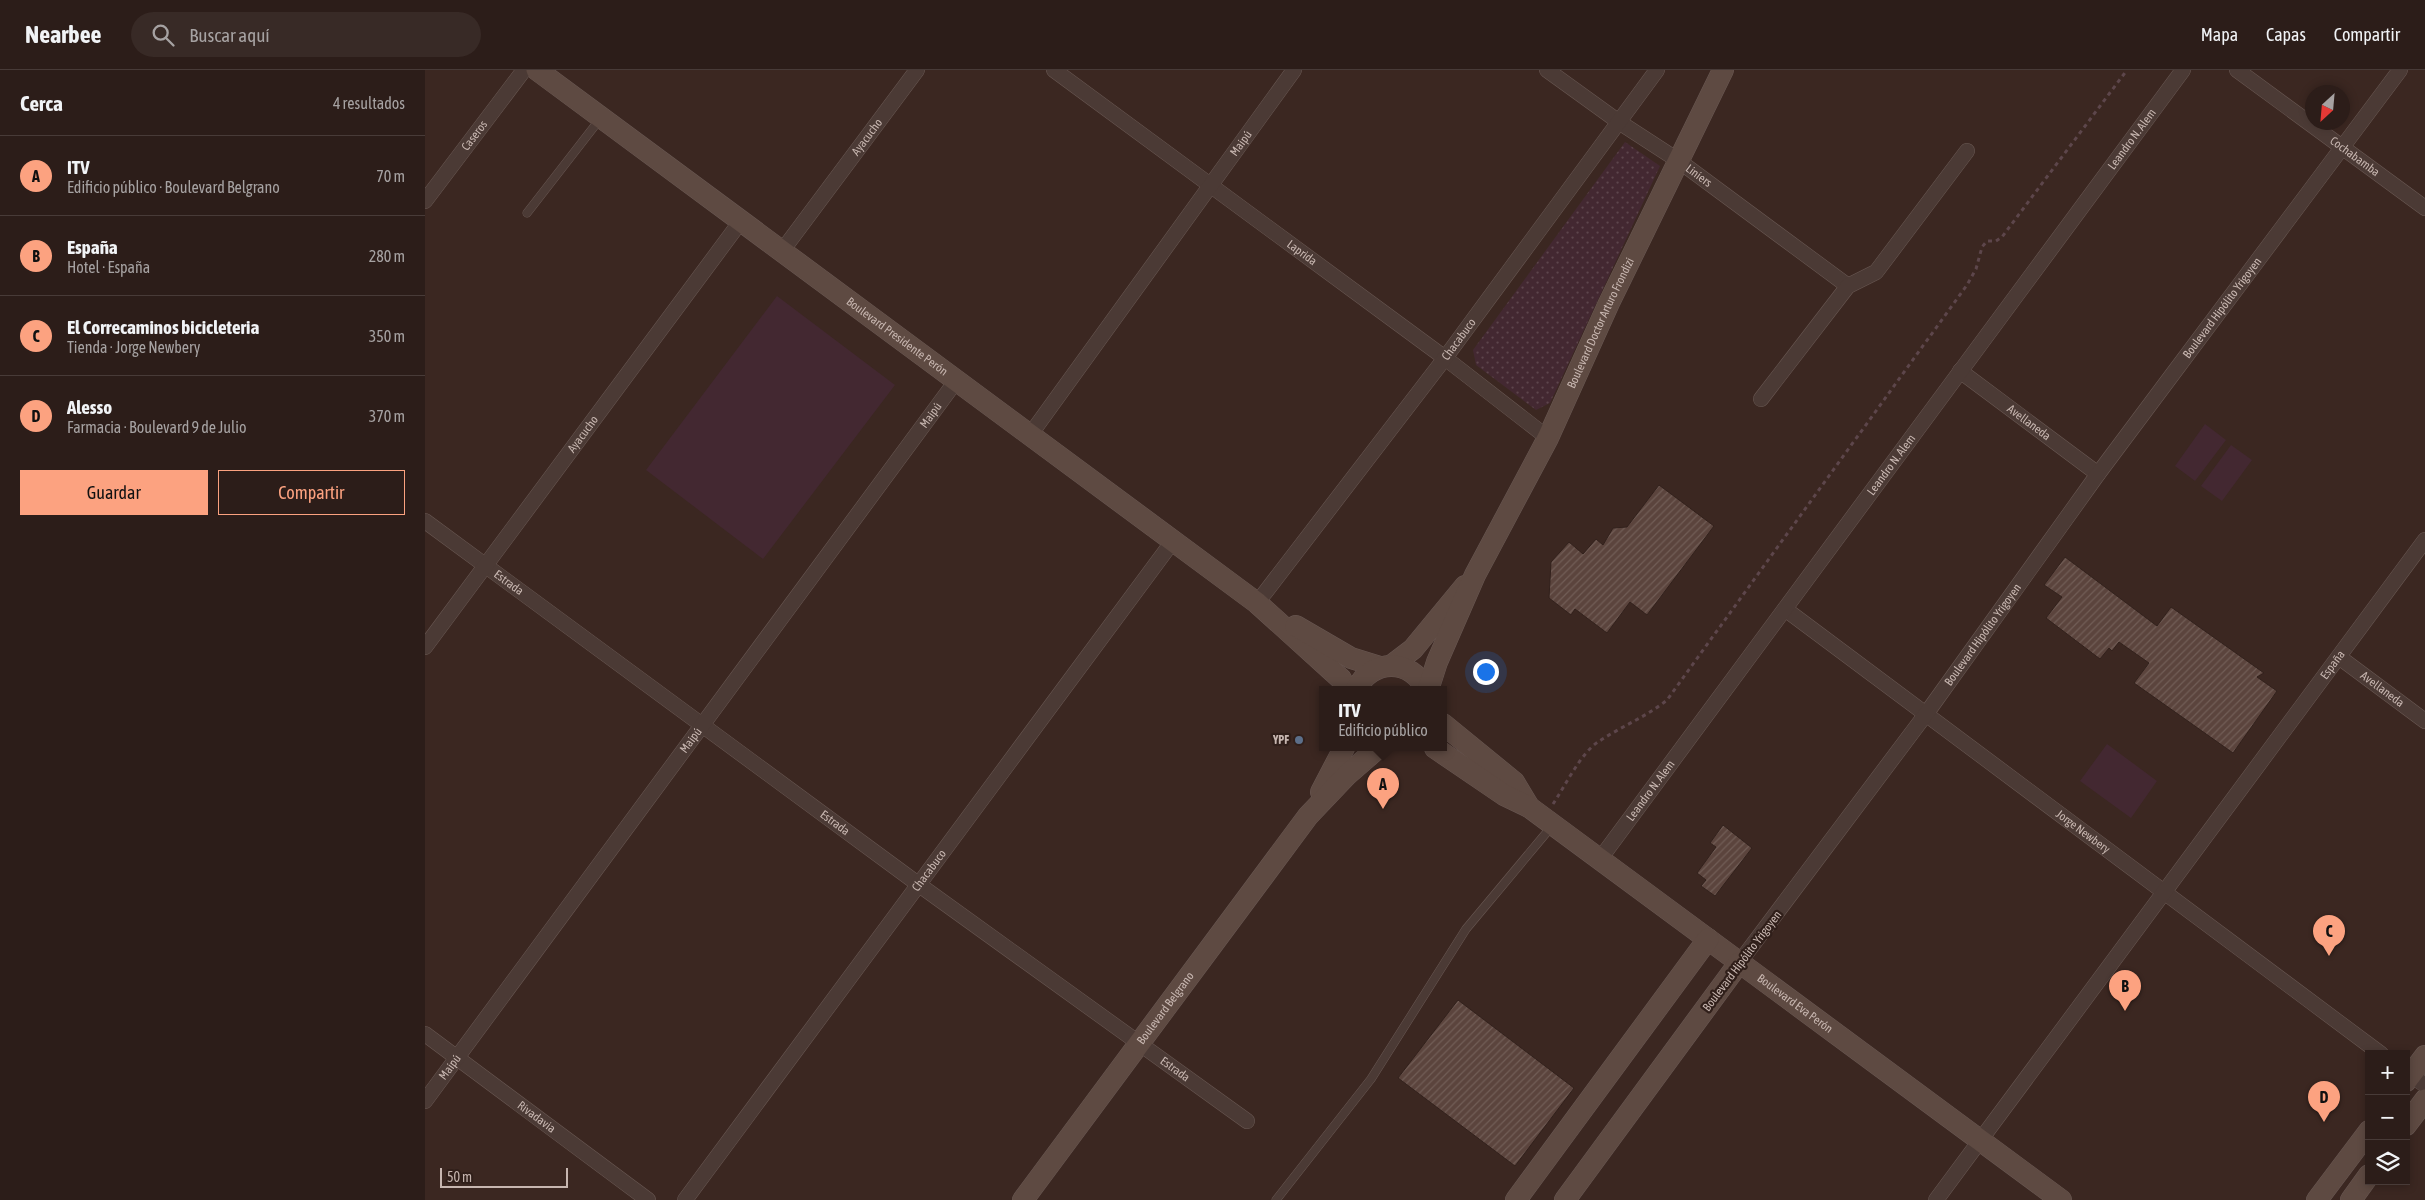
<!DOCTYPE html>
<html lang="es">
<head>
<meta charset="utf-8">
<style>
  :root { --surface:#2c1d19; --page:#382a26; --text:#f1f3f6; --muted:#a6a2a2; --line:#483b38; --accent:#fca280 }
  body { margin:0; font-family:"Asap Condensed",sans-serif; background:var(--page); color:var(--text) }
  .controls { position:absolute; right:15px; bottom:15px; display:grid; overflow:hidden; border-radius:0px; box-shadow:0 2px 8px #0003 }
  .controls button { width:45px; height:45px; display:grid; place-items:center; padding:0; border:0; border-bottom:1px solid var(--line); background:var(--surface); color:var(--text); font:25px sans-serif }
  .compass { position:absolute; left:1880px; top:15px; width:45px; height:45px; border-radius:50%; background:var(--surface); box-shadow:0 2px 8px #0003; rotate:206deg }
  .scale { position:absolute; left:15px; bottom:12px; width:128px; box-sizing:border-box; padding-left:5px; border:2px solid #c7b6b0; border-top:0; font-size:14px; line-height:18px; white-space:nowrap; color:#c7b6b0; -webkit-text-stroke:4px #301f1a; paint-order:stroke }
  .you { position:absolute; left:1060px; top:601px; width:18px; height:18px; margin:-12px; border:4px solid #fff; border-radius:50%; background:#1a73e8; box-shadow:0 0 0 8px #1a73e833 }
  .badge { display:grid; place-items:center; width:32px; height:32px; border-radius:50%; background:var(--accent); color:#111; font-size:16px; font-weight:700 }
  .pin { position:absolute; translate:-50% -41px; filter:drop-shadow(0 1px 2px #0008) }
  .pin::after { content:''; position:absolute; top:26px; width:18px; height:15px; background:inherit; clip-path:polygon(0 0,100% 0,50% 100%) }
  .popup { position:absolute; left:894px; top:616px; width:128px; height:65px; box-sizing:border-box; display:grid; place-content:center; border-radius:0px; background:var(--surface); filter:drop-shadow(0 1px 4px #0005); font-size:16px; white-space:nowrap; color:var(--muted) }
  .popup b { font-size:19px; color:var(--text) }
  .popup::after { content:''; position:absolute; left:50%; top:100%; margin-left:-10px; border:10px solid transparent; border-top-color:var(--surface) }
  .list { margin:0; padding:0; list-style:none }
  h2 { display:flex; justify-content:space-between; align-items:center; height:65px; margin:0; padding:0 20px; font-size:21px }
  h2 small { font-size:16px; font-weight:400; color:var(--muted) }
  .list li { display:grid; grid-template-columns:32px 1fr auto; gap:15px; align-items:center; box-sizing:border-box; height:80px; padding:0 20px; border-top:1px solid var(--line) }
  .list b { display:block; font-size:19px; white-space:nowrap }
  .list p { margin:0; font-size:16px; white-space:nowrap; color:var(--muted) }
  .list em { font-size:16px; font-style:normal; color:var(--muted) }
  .actions { display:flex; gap:10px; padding:15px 20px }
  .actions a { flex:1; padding:11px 0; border:1px solid var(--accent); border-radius:0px; text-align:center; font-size:18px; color:var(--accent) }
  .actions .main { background:var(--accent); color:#111 }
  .icon { flex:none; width:28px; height:28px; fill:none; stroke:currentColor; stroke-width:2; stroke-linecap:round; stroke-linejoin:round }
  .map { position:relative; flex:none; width:2000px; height:1130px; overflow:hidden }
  header { display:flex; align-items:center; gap:30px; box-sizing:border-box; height:70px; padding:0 25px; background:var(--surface); border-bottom:1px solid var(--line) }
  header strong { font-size:24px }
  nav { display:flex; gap:28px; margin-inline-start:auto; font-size:18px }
  .search { width:350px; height:45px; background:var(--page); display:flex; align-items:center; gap:12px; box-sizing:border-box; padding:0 18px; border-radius:28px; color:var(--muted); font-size:19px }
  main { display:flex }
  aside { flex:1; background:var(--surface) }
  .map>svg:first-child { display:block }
  .park { fill:url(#park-dots) }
  .pitch { fill:#432831 }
  .building { fill:url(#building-hatch); stroke:#32211c }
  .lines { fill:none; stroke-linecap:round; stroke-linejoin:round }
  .lane-casing { stroke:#695853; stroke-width:9 }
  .street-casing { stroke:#695853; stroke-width:16 }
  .secondary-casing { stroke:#695853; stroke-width:22 }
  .path { stroke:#5d464b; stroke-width:3; stroke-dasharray:4 4; stroke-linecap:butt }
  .lane { stroke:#4b3a35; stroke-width:8 }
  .street { stroke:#4b3a35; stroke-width:15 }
  .secondary { stroke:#5e4a42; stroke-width:21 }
  .service-dot { fill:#5c6f8a; stroke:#301f1a; stroke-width:2 }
  .labels { text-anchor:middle; stroke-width:4.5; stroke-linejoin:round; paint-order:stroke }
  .street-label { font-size:12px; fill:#c7b6b0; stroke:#301f1a }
  .poi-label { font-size:12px; font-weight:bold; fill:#c7b6b0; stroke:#301f1a; text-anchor:end }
</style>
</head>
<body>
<header>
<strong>Nearbee</strong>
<div class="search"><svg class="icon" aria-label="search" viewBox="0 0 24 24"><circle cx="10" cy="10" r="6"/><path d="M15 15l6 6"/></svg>Buscar aquí</div>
<nav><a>Mapa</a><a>Capas</a><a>Compartir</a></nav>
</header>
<main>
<aside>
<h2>Cerca<small>4 resultados</small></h2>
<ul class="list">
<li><span class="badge">A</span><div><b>ITV</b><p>Edificio público · Boulevard Belgrano</p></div><em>70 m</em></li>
<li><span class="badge">B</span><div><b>España</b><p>Hotel · España</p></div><em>280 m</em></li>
<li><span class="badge">C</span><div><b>El Correcaminos bicicleteria</b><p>Tienda · Jorge Newbery</p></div><em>350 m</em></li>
<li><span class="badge">D</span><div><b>Alesso</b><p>Farmacia · Boulevard 9 de Julio</p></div><em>370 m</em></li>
</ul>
<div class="actions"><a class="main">Guardar</a><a>Compartir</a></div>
</aside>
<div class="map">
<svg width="2000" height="1130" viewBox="0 0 2000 1130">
  <defs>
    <pattern id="park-dots" width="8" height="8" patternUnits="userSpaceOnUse" patternTransform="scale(1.25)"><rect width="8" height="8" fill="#432831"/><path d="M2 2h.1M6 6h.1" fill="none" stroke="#5d454c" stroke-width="1.8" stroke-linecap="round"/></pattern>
    <pattern id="building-hatch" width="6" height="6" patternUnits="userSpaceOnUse" patternTransform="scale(1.25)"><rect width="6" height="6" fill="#5b443d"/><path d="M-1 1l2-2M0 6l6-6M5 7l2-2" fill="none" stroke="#715d56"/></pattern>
  </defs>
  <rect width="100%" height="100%" fill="#3b2721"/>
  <!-- park -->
  <path class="park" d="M1200,72L1235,96L1125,333L1111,340L1051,295L1048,280Z"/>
  <!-- pitch -->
  <path class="pitch" d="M352,226L470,315L338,489L221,400Z
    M1780,354L1801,370L1770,411L1750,396Z
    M1806,375L1827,390L1797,431L1776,416Z
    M1682,674L1732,711L1706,748L1655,711Z"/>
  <!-- building -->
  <path class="building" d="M1234,415L1289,456L1222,545L1205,532L1182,563L1150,539L1146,545L1124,528L1126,492L1144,472L1158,484L1171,469L1178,475L1188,458L1202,457Z
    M1640,487L1732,556L1746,537L1839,603L1832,607L1852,621L1808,683L1709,613L1724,593L1694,572L1687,581L1684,578L1675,589L1621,548L1637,527L1619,515Z
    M1298,755L1327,778L1290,826L1276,816L1281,810L1272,803L1291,777L1285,773Z
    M1033,930L1149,1018L1090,1096L973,1008Z"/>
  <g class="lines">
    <defs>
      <path id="lane" d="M102,143L175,49
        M851,1130L946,1009L1041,859L1127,756"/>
      <g id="street">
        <path id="s1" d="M629,0L1020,288L1123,368"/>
        <path id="s2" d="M1122,0L1194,52L1254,91L1423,216"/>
        <path id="s3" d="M1812,0L2000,138"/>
        <path id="s4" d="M0,131L99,0"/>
        <path id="s5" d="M357,181L492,0"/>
        <path id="s6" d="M1535,301L1673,404"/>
        <path d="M1336,329L1423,216L1451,202L1542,81"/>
        <path id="s7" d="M605,365L869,0"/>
        <path id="s8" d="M0,451L493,814L822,1051"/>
        <path id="s9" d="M832,533L1020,288L1232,0"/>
        <path id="s10" d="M1360,539L1956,984"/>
        <path id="s11" d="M0,577L316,151"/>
        <path id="s12" d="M1914,587L2000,651"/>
        <path id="s13" d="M1175,789L1758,0"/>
        <path id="s14" d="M1314,893L1501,644L1673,404L1975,0"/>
        <path id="s15" d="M0,964L223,1130"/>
        <path d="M1981,1002L2000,1015"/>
        <path id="s16" d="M0,1031L531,311"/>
        <path id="s17" d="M260,1130L748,471"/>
        <path id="s18" d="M1511,1130L2000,470"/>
      </g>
      <g id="secondary">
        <path id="s19" d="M112,0L832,533L916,609L922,620"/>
        <path d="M871,556L926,588L955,597"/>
        <path d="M967,595L988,579L1040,516"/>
        <path d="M931,620C946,588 987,588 1001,620"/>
        <path id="s20" d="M1003,620L1012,592L1050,505L1123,368L1184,233L1298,0"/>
        <path d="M1018,654L1089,712L1104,737"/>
        <path id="s21" d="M1010,678L1079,725L1104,737L1636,1130"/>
        <path d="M896,722L919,678"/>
        <path d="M1981,1011L2000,986"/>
        <path d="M1981,1055L2000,1030"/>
        <path id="s22" d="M598,1130L883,746L922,705L953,678"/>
        <path d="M1091,1130L1283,869"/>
        <path d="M1140,1130L1314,893"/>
        <path d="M1892,1130L1944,1061"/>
        <path d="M1926,1130L1944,1105"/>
      </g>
    </defs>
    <!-- lane casing -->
    <use href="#lane" class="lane-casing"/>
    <!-- street casing -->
    <use href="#street" class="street-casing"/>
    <!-- secondary casing -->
    <use href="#secondary" class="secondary-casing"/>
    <!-- path -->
    <path class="path" d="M1128,734C1140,716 1156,683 1173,672C1195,657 1221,647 1242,630L1542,215L1551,199L1557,177L1562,171H1571L1577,167L1702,0"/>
    <!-- lane -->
    <use href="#lane" class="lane"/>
    <!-- street -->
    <use href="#street" class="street"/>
    <!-- secondary -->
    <use href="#secondary" class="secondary"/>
  </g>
  <!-- markers -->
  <circle class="service-dot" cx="874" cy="670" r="5"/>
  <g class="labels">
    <!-- street labels -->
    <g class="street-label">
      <text dy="4" stroke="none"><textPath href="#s4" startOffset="82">Caseros</textPath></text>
      <text dy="4" stroke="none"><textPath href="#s5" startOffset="142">Ayacucho</textPath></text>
      <text dy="4" stroke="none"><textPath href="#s13" startOffset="895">Leandro N. Alem</textPath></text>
      <text dy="4" stroke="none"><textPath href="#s7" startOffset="360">Maipú</textPath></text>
      <text dy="4" stroke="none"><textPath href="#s3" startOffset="146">Cochabamba</textPath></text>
      <text dy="4" stroke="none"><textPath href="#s2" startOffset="185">Liniers</textPath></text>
      <text dy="4" stroke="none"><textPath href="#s1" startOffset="308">Laprida</textPath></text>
      <text dy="4" stroke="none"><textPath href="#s14" startOffset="814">Boulevard Hipólito Yrigoyen</textPath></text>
      <text dy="4" stroke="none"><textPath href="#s20" startOffset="406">Boulevard Doctor Arturo Frondizi</textPath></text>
      <text dy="4" stroke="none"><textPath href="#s19" startOffset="448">Boulevard Presidente Perón</textPath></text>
      <text dy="4" stroke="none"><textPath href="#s9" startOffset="332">Chacabuco</textPath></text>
      <text dy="4" stroke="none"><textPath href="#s16" startOffset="852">Maipú</textPath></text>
      <text dy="4" stroke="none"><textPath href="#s6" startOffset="86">Avellaneda</textPath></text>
      <text dy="4" stroke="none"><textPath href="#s11" startOffset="265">Ayacucho</textPath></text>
      <text dy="4" stroke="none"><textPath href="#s13" startOffset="490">Leandro N. Alem</textPath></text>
      <text dy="4" stroke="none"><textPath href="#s8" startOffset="104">Estrada</textPath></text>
      <text dy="4" stroke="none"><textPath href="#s14" startOffset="409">Boulevard Hipólito Yrigoyen</textPath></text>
      <text dy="4" stroke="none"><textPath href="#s18" startOffset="666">España</textPath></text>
      <text dy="4" stroke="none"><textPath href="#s12" startOffset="54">Avellaneda</textPath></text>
      <text dy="4" stroke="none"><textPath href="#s16" startOffset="448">Maipú</textPath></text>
      <text dy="4" stroke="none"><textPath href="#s13" startOffset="85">Leandro N. Alem</textPath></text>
      <text dy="4" stroke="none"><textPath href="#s8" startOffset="509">Estrada</textPath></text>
      <text dy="4" stroke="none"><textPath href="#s10" startOffset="372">Jorge Newbery</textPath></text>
      <text dy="4" stroke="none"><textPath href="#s17" startOffset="410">Chacabuco</textPath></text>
      <text transform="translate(1317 891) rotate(-53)" y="4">Boulevard Hipólito Yrigoyen</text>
      <text dy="4" stroke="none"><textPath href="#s21" startOffset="442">Boulevard Eva Perón</textPath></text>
      <text dy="4" stroke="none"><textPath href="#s22" startOffset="239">Boulevard Belgrano</textPath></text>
      <text dy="4" stroke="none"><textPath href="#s16" startOffset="42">Maipú</textPath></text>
      <text dy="4" stroke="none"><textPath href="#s8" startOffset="929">Estrada</textPath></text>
      <text dy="4" stroke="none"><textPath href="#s15" startOffset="139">Rivadavia</textPath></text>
    </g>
    <!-- poi labels -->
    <g class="poi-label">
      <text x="864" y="674">YPF</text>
    </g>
  </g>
</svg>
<div class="controls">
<button>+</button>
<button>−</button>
<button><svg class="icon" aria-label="layers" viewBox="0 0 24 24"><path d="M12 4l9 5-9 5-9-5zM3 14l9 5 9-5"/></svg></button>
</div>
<svg class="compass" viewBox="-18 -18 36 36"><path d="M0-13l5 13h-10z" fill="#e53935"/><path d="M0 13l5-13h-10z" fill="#a6a2a2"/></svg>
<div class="scale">50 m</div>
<div class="you"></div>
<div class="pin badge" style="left:958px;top:739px">A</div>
<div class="popup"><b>ITV</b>Edificio público</div>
<div class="pin badge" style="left:1700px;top:941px">B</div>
<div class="pin badge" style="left:1904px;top:886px">C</div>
<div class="pin badge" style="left:1899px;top:1052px">D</div>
</div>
</main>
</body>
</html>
